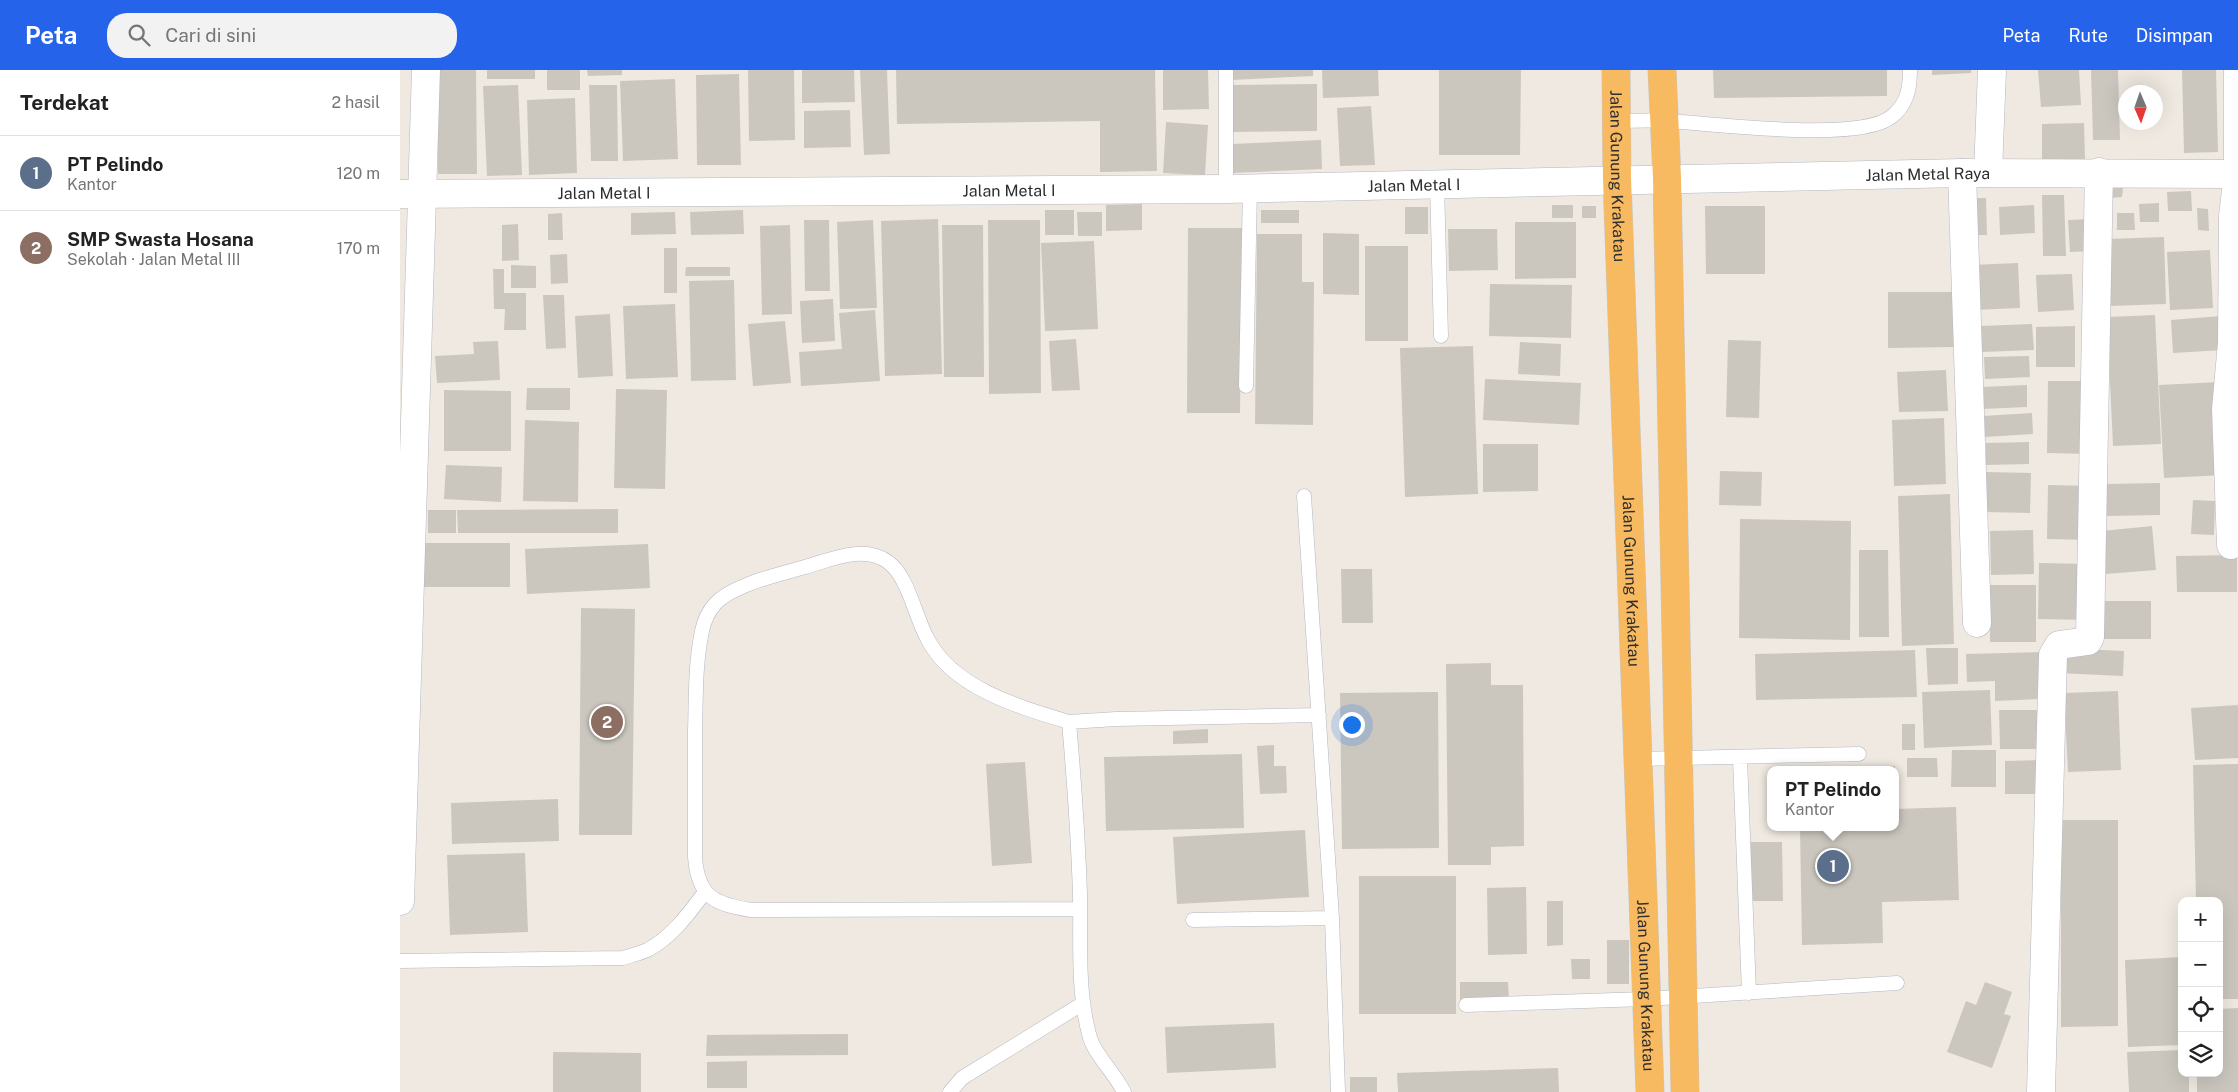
<!DOCTYPE html>
<html lang="id">
<head>
<meta charset="utf-8">
<style>
  :root { --surface:#fff; --page:#f2f2f2; --text:#222; --muted:#767676; --line:#e0e0e0; --accent:#2563eb }
  body { margin:0; font-family:"Public Sans",sans-serif; background:var(--page); color:var(--text) }
  .controls { position:absolute; right:15px; bottom:15px; display:grid; overflow:hidden; border-radius:10px; box-shadow:0 5px 20px #0002 }
  .controls button { width:45px; height:45px; display:grid; place-items:center; padding:0; border:0; border-bottom:1px solid var(--line); background:var(--surface); color:var(--text); font:25px sans-serif }
  .compass { position:absolute; left:1718px; top:15px; width:45px; height:45px; border-radius:50%; background:var(--surface); box-shadow:0 5px 20px #0002; rotate:178deg }
  .you { position:absolute; left:951px; top:654px; width:18px; height:18px; margin:-12px; border:4px solid #fff; border-radius:50%; background:#1a73e8; box-shadow:0 0 0 8px #1a73e833 }
  .badge { display:grid; place-items:center; width:32px; height:32px; border-radius:50%; background:var(--accent); color:#fff; font-size:16px; font-weight:700 }
  .pin { position:absolute; translate:-50% -50%; border:2px solid #fff; box-shadow:0 1px 5px #0006 }
  .popup { position:absolute; left:1367px; top:696px; width:132px; height:65px; box-sizing:border-box; display:grid; place-content:center; border-radius:10px; background:var(--surface); filter:drop-shadow(0 1px 4px #0005); font-size:16px; white-space:nowrap; color:var(--muted) }
  .popup b { font-size:19px; color:var(--text) }
  .popup::after { content:''; position:absolute; left:50%; top:100%; margin-left:-10px; border:10px solid transparent; border-top-color:var(--surface) }
  .list { margin:0; padding:0; list-style:none }
  h2 { display:flex; justify-content:space-between; align-items:center; height:65px; margin:0; padding:0 20px; font-size:21px }
  h2 small { font-size:16px; font-weight:400; color:var(--muted) }
  .list li { display:grid; grid-template-columns:32px 1fr auto; gap:15px; align-items:center; box-sizing:border-box; height:75px; padding:0 20px; border-top:1px solid var(--line) }
  .list b { display:block; font-size:19px; white-space:nowrap }
  .list p { margin:0; font-size:16px; white-space:nowrap; color:var(--muted) }
  .list em { font-size:16px; font-style:normal; color:var(--muted) }
  .icon { flex:none; width:28px; height:28px; fill:none; stroke:currentColor; stroke-width:2; stroke-linecap:round; stroke-linejoin:round }
  .map { position:relative; flex:none; width:1838px; height:1022px; overflow:hidden }
  header { display:flex; align-items:center; gap:30px; box-sizing:border-box; height:70px; padding:0 25px; background:var(--accent); color:#fff }
  header strong { font-size:24px }
  nav { display:flex; gap:28px; margin-inline-start:auto; font-size:18px }
  .search { width:350px; height:45px; background:var(--page); display:flex; align-items:center; gap:12px; box-sizing:border-box; padding:0 18px; border-radius:20px; color:var(--muted); font-size:19px }
  main { display:flex }
  aside { flex:1; background:var(--surface) }
  .map>svg:first-child { display:block }
  .building { fill:#cbc7bf }
  .lines { fill:none; stroke-linecap:round; stroke-linejoin:round }
  .service-casing { stroke:#b4b7c1; stroke-width:15 }
  .minor-casing { stroke:#b4b7c1; stroke-width:29 }
  .trunk-casing { stroke:#c9c9c9; stroke-width:29 }
  .service { stroke:#fff; stroke-width:14 }
  .minor { stroke:#fff; stroke-width:28 }
  .trunk { stroke:#f8ba60; stroke-width:28 }
  .labels { text-anchor:middle; stroke-width:4.5; stroke-linejoin:round; paint-order:stroke }
  .street-label { font-size:16px; fill:#2e2e2e; stroke:#fff }
</style>
</head>
<body>
<header>
<strong>Peta</strong>
<div class="search"><svg class="icon" aria-label="search" viewBox="0 0 24 24"><circle cx="10" cy="10" r="6"/><path d="M15 15l6 6"/></svg>Cari di sini</div>
<nav><a>Peta</a><a>Rute</a><a>Disimpan</a></nav>
</header>
<main>
<aside>
<h2>Terdekat<small>2 hasil</small></h2>
<ul class="list">
<li><span class="badge" style="background:#5c6f8a">1</span><div><b>PT Pelindo</b><p>Kantor</p></div><em>120 m</em></li>
<li><span class="badge" style="background:#8d6e63">2</span><div><b>SMP Swasta Hosana</b><p>Sekolah · Jalan Metal III</p></div><em>170 m</em></li>
</ul>
</aside>
<div class="map">
<svg width="1838" height="1022" viewBox="0 0 1838 1022">
  <rect width="100%" height="100%" fill="#efe9e1"/>
  <!-- building -->
  <path class="building" d="M37,0H76L77,104H38Z
    M87,0H135V9H87Z
    M147,0H180V20H147Z
    M187,0H222V5L188,6Z
    M348,0H394L395,70L349,71Z
    M402,0H454L455,32L402,33Z
    M460,0H487L490,84L464,85Z
    M496,0H755L757,101L700,102V51L497,54Z
    M763,0H808L809,39L763,40Z
    M832,0H913V6L832,10Z
    M922,0H978L979,26L923,28Z
    M1039,0H1121L1120,85H1039Z
    M1313,0H1487V26L1314,28Z
    M1532,0H1571V3L1532,5Z
    M1638,0H1679L1681,35L1641,37Z
    M1691,0H1718L1720,70H1693Z
    M1782,0H1816L1818,82L1784,83Z
    M339,4L341,95H297L296,5Z
    M275,9L278,89L223,91L220,11Z
    M917,14V61L830,62V15Z
    M118,15L122,105L87,106L83,16Z
    M189,15H217L218,91H191Z
    M175,28L177,103L129,105L127,30Z
    M971,36L975,95L940,96L937,38Z
    M450,40L451,77L404,78V41Z
    M766,52L808,55L805,105L763,103Z
    M1684,53L1685,89L1642,90V54Z
    M921,70L922,99L832,103L831,74Z
    M1710,118H1723L1722,127L1710,128Z
    M1791,121L1792,141H1768L1767,122Z
    M1642,125H1664L1666,186H1643Z
    M1570,128H1586L1587,165H1571Z
    M1759,133V152H1740L1739,134Z
    M742,134V160L706,161V135Z
    M1152,135H1173V148H1152Z
    M1634,135L1635,163L1600,165L1599,137Z
    M1182,136H1196V148H1182Z
    M1305,136H1365V204H1306Z
    M1005,137H1028V164H1005Z
    M1797,138L1808,139L1809,161L1798,160Z
    M343,140L344,164L291,165L290,142Z
    M645,140H674V165H645Z
    M861,140H899V153H861Z
    M275,142L276,164L231,165V143Z
    M677,142H702V166H678Z
    M162,143L163,170H148V144Z
    M1717,143H1734L1735,160H1717Z
    M538,149L542,304L485,306L481,151Z
    M1694,149L1696,181L1670,182L1668,150Z
    M404,150H429L430,221H405Z
    M473,150L477,238L440,239L437,152Z
    M588,150H640L641,323L589,324Z
    M1115,152H1176V208L1115,209Z
    M118,154L119,190L102,191V155Z
    M390,155L392,244L362,245L360,156Z
    M542,155H583L584,307H544Z
    M788,158H842L840,343H787Z
    M1048,159H1097L1098,200L1049,201Z
    M923,163L959,164V225L923,224Z
    M857,164H902V212H914L913,355L855,354Z
    M1764,167L1766,234L1710,236L1708,169Z
    M694,171L698,259L645,261L641,173Z
    M965,176H1008V271H965Z
    M264,178H277V223H264Z
    M1810,180L1813,238L1770,240L1767,182Z
    M167,184L168,213L151,214L150,185Z
    M1618,193L1620,238L1573,240L1571,195Z
    M111,195L136,196V218H111Z
    M286,197H330V206H285Z
    M93,199H104V223H126V260H104L105,239H94Z
    M1672,204L1674,240L1638,242L1636,205Z
    M334,210L336,310L291,311L289,211Z
    M1090,214L1172,215L1171,268L1089,266Z
    M1488,222H1553L1554,277L1488,278Z
    M143,225H164L166,278L146,279Z
    M433,229L435,271L402,273L400,231Z
    M275,234L278,307L226,309L223,236Z
    M475,240L480,311L401,316L399,282L442,279L439,243Z
    M210,244L213,306L178,308L175,246Z
    M1755,245L1761,374L1713,376L1707,247Z
    M1821,246L1823,280L1773,283L1771,250Z
    M385,251L391,313L353,316L348,254Z
    M1632,254L1634,280L1582,282L1580,256Z
    M1675,256V297H1636V257Z
    M676,269L680,320L652,321L649,271Z
    M1328,270L1361,271L1359,348L1326,347Z
    M98,271L100,310L37,313L35,286L74,284L73,272Z
    M1120,272L1161,274L1160,306L1118,304Z
    M1073,276L1078,424L1005,427L1000,278Z
    M1629,286L1630,307L1585,309L1584,287Z
    M1546,300L1548,341L1499,342L1497,302Z
    M1085,309L1181,313L1179,355L1083,350Z
    M1648,311H1687L1685,384L1647,383Z
    M1820,312L1824,405L1764,408L1759,315Z
    M1627,315V337L1582,339L1581,317Z
    M127,318H170V340H126Z
    M216,319L267,320L265,419L214,418Z
    M44,320L111,321V381H44Z
    M1632,343L1633,364L1584,367L1583,346Z
    M1544,348L1546,414L1494,416L1492,350Z
    M125,350L179,352L178,432L123,431Z
    M1629,372V394L1586,395V373Z
    M1083,374H1138V421L1083,422Z
    M46,395L102,397L101,432L44,429Z
    M1320,401L1362,402L1361,436L1319,435Z
    M1586,402L1631,403L1630,443L1585,442Z
    M1760,413V445L1707,446L1706,414Z
    M1648,415L1692,416L1691,470L1647,469Z
    M1550,424L1554,574L1502,576L1498,426Z
    M1793,430L1815,431L1814,465L1791,464Z
    M218,439V463H58L57,440Z
    M28,440H56V463H28Z
    M1340,449L1451,451L1450,570L1339,568Z
    M1752,456L1756,500L1706,504L1702,461Z
    M1633,460L1634,504L1591,505L1590,461Z
    M23,473H110V517H24Z
    M248,474L250,518L127,524L125,479Z
    M1459,480H1488L1489,567H1459Z
    M1837,485V522H1777L1776,486Z
    M1639,493L1689,494L1688,550L1638,549Z
    M941,499H972L973,553H942Z
    M1590,515H1636V572H1590Z
    M1696,531H1751V569H1696Z
    M181,538L235,539L232,765H179Z
    M1526,578H1558V614L1528,615Z
    M1658,578L1724,581L1723,606L1657,603Z
    M1515,580L1517,627L1356,630L1355,584Z
    M1640,582L1639,629L1595,631V611L1567,612L1566,584Z
    M1091,593V615H1123L1124,776L1091,777V795H1048L1046,594Z
    M1590,620L1592,675L1524,678L1522,622Z
    M1718,621L1721,700L1668,702L1664,623Z
    M1038,622L1039,778L942,779L940,623Z
    M1838,635V688L1795,690L1791,638Z
    M1599,640H1643L1644,679H1600Z
    M1502,654H1515V680H1502Z
    M808,659V673L773,674V661Z
    M874,675V696H886L887,723L860,724L857,676Z
    M1552,680H1596V717H1551Z
    M842,684L844,758L706,761L704,687Z
    M1507,688H1537L1538,707H1507Z
    M1640,690L1641,724H1605V691Z
    M625,692L632,793L592,796L586,694Z
    M1838,694V929H1819V831H1796L1793,695Z
    M1495,696V700H1405V698Z
    M158,729L159,771L52,774L51,733Z
    M1556,737L1559,830L1482,832L1483,873L1402,875L1400,757H1496V739Z
    M1661,750H1718V956L1661,957Z
    M905,760L909,827L777,834L773,767Z
    M1349,772H1382L1383,831H1349Z
    M125,783L128,862L50,865L47,785Z
    M959,806H1056V944H959Z
    M1126,817L1127,884L1088,885L1087,818Z
    M1147,831H1163V875L1147,876Z
    M1207,870H1229V914H1207Z
    M1782,887V975L1728,977L1725,890Z
    M1171,889H1190V909H1172Z
    M1060,912H1108L1109,931L1060,932Z
    M1585,912L1612,922L1604,944L1611,946L1592,998L1547,982L1566,931L1576,935Z
    M1838,938V1022H1797V1003H1819V939Z
    M874,953L876,998L767,1003L765,957Z
    M448,964V985L306,986L307,965Z
    M1782,980V1003H1789V1022H1729L1727,982Z
    M153,982L241,983V1022H153Z
    M347,991V1018H307V992Z
    M1158,998L1159,1022H998L997,1003Z
    M950,1007H977V1022H950Z"/>
  <g class="lines">
    <defs>
      <path id="service" d="M1216,51C1233,51 1249,50 1266,51C1311,53 1458,73 1491,47C1507,35 1510,19 1510,0
        M1037,114L1041,266
        M826,119V0
        M846,316L850,119
        M904,426L932,848L938,1022
        M669,652L716,649L919,645
        M1340,688L1349,923
        M1238,689L1459,684
        M680,839L351,840C314,834 298,827 295,787C295,745 295,704 295,662C296,628 295,594 302,561C304,551 308,542 315,534C332,515 380,504 405,497C430,490 464,474 488,492C508,506 515,546 527,568C552,618 619,637 669,652C674,709 678,766 680,823C681,870 677,919 689,964C693,983 714,1002 724,1022
        M793,850L932,848
        M0,891L223,888C232,885 242,883 249,879C273,866 289,843 305,822
        M1066,935L1246,929L1497,913
        M550,1022L562,1008L682,934"/>
      <g id="minor">
        <path d="M1562,103L1577,553"/>
        <path d="M1588,103L1592,0"/>
        <path id="s1" d="M0,124L826,119L1562,103L1838,104"/>
        <path d="M1831,475L1826,339L1832,273L1833,146L1838,104V0"/>
        <path d="M0,831L26,0"/>
        <path d="M1641,1022L1653,585L1659,575L1688,571L1690,567L1699,102"/>
      </g>
      <g id="trunk">
        <path id="s2" d="M1216,0L1217,109L1250,1022"/>
        <path d="M1262,0L1267,108L1285,1022"/>
      </g>
    </defs>
    <!-- service casing -->
    <use href="#service" class="service-casing"/>
    <!-- minor casing -->
    <use href="#minor" class="minor-casing"/>
    <!-- trunk casing -->
    <use href="#trunk" class="trunk-casing"/>
    <!-- service -->
    <use href="#service" class="service"/>
    <!-- minor -->
    <use href="#minor" class="minor"/>
    <!-- trunk -->
    <use href="#trunk" class="trunk"/>
  </g>
  <g class="labels">
    <!-- street labels -->
    <g class="street-label">
      <text dy="6" stroke="none"><textPath href="#s1" startOffset="1528">Jalan Metal Raya</textPath></text>
      <text dy="6" stroke="none"><textPath href="#s2" startOffset="106">Jalan Gunung Krakatau</textPath></text>
      <text dy="6" stroke="none"><textPath href="#s1" startOffset="1014">Jalan Metal I</textPath></text>
      <text dy="6" stroke="none"><textPath href="#s1" startOffset="609">Jalan Metal I</textPath></text>
      <text dy="6" stroke="none"><textPath href="#s1" startOffset="204">Jalan Metal I</textPath></text>
      <text dy="6" stroke="none"><textPath href="#s2" startOffset="511">Jalan Gunung Krakatau</textPath></text>
      <text dy="6" stroke="none"><textPath href="#s2" startOffset="916">Jalan Gunung Krakatau</textPath></text>
    </g>
  </g>
</svg>
<div class="controls">
<button>+</button>
<button>−</button>
<button><svg class="icon" aria-label="locate" viewBox="0 0 24 24"><circle cx="12" cy="12" r="6"/><path d="M12 2v4M12 18v4M2 12h4M18 12h4"/></svg></button>
<button><svg class="icon" aria-label="layers" viewBox="0 0 24 24"><path d="M12 4l9 5-9 5-9-5zM3 14l9 5 9-5"/></svg></button>
</div>
<svg class="compass" viewBox="-18 -18 36 36"><path d="M0-13l5 13h-10z" fill="#e53935"/><path d="M0 13l5-13h-10z" fill="#767676"/></svg>
<div class="you"></div>
<div class="pin badge" style="left:1433px;top:796px;background:#5c6f8a">1</div>
<div class="popup"><b>PT Pelindo</b>Kantor</div>
<div class="pin badge" style="left:207px;top:652px;background:#8d6e63">2</div>
</div>
</main>
</body>
</html>
